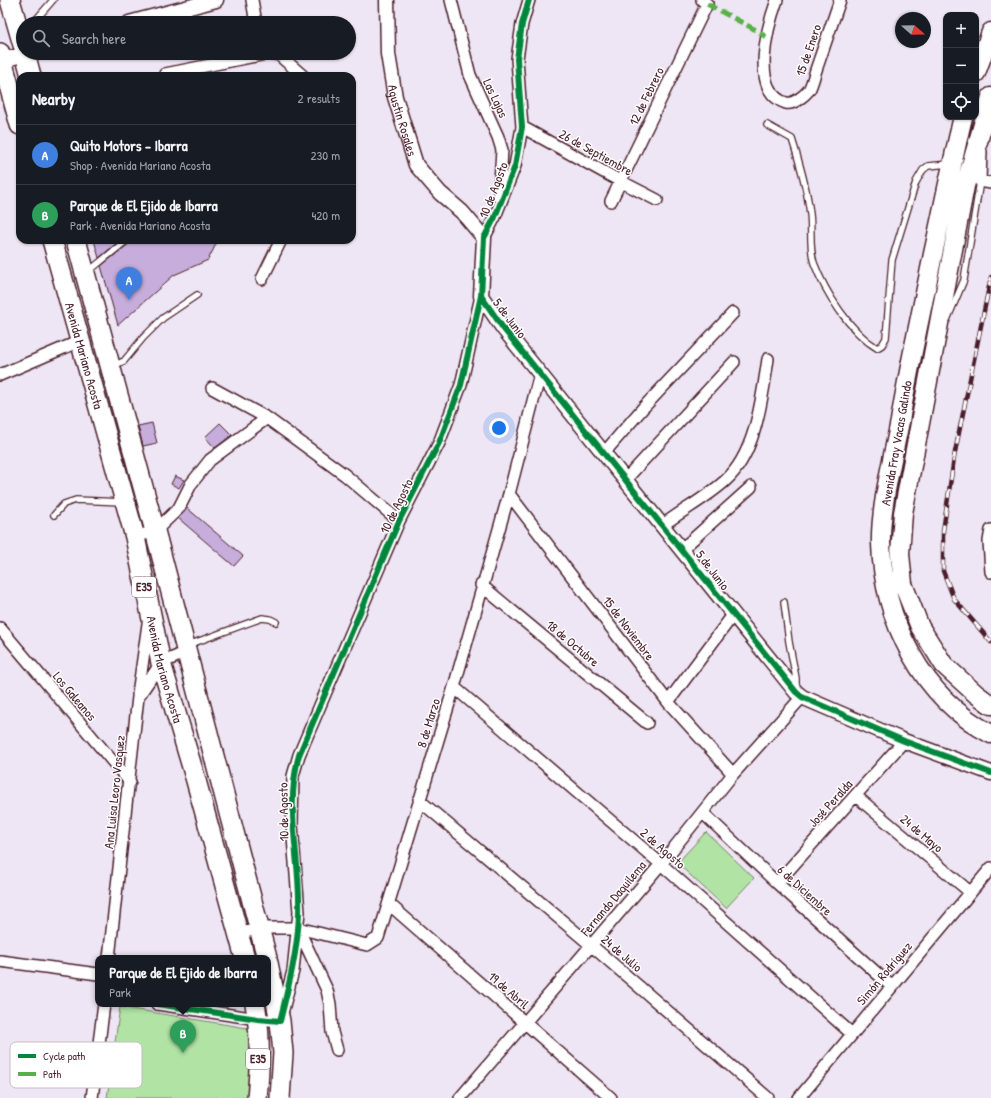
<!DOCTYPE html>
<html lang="en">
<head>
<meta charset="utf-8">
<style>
  :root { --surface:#171b24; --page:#242831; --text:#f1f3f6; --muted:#9ea1a6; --line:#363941; --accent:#8c9099 }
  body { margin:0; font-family:"Patrick Hand",sans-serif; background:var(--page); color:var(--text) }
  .controls { position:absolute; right:12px; top:12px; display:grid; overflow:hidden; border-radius:8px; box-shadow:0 1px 3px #0004 }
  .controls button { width:36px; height:36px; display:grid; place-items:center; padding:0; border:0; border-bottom:1px solid var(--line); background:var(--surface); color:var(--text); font:20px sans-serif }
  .compass { position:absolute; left:895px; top:12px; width:36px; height:36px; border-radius:50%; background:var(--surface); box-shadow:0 1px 3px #0004; rotate:110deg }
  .you { position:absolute; left:499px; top:428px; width:14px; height:14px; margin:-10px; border:3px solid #fff; border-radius:50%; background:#1a73e8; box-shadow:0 0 0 6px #1a73e833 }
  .badge { display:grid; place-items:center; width:26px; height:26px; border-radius:50%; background:var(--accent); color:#fff; font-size:13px; font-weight:700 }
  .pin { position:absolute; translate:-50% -33px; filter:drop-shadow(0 1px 2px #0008) }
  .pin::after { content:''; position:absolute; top:21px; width:14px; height:12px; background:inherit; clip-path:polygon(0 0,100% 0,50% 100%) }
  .popup { position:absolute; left:95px; top:955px; width:176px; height:52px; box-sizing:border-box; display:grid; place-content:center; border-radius:8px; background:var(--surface); filter:drop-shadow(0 1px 3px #0005); font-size:13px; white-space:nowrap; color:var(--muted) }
  .popup b { font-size:15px; color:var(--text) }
  .popup::after { content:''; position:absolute; left:50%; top:100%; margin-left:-8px; border:8px solid transparent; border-top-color:var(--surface) }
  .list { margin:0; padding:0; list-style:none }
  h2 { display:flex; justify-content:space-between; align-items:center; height:52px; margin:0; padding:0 16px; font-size:17px }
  h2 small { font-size:13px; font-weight:400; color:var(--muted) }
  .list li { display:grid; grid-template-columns:26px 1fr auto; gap:12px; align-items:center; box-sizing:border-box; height:60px; padding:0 16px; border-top:1px solid var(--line) }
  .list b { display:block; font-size:15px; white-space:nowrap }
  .list p { margin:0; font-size:13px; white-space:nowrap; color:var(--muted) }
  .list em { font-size:13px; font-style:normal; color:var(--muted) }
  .icon { flex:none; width:22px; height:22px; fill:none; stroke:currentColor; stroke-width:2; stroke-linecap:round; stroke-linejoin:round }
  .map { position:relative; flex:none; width:991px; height:1098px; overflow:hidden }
  .search { position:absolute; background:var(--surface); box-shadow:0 1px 3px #0004; left:16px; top:16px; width:340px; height:44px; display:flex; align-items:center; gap:10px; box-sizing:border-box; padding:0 14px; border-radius:22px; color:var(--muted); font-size:15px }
  .panel { position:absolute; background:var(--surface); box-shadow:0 1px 3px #0004; left:16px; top:72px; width:340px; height:172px; border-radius:12px }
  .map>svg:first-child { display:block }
  .green { fill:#b0e3a4; stroke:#7d8168 }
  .building { fill:#c7addc; stroke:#4a1f2b }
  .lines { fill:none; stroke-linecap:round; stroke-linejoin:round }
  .service-casing { stroke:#4a1f2b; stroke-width:8 }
  .minor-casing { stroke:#4a1f2b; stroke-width:14 }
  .tertiary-casing { stroke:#4a1f2b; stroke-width:17 }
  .primary-casing { stroke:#4a1f2b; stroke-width:21 }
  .trunk-casing { stroke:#4a1f2b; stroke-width:22 }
  .service { stroke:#fff; stroke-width:5.5 }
  .minor { stroke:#fff; stroke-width:11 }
  .tertiary { stroke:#fff; stroke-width:14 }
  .primary { stroke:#fff; stroke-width:18 }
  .trunk { stroke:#fff; stroke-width:19 }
  .rail-casing { stroke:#4a1f2b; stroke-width:4.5 }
  .rail { stroke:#fff; stroke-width:3; stroke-dasharray:9; stroke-linecap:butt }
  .quiet { stroke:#57b146; stroke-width:5; stroke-dasharray:10 5; stroke-linecap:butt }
  .cycleway-casing { stroke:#fff; stroke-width:8 }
  .cycleway { stroke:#00873e; stroke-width:6 }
  .labels { text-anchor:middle; stroke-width:3; stroke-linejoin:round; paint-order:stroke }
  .shield { fill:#fff; stroke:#80626b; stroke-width:1 }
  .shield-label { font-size:12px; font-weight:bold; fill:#4a1f2b }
  .street-label { font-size:13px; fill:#4a1f2b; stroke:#fff }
  .key { fill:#fff; stroke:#c9bcbf; stroke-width:1 }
  .key-label { font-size:11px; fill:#4a1f2b }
</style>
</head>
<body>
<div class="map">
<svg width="991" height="1098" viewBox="0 0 991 1098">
  <rect width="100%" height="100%" fill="#eee6f4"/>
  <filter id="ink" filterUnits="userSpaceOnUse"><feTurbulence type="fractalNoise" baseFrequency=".025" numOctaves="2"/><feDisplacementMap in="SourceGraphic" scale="8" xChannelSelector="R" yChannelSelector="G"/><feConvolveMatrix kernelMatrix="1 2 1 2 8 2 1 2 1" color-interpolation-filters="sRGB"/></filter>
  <g filter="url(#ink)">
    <!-- green -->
    <path class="green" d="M706,832L754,878L726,908L677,863Z
      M120,1007L253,1029L251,1098H107Z"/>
    <!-- building -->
    <path class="building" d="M94,240H120L99,258Z
      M131,240H218L208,260L174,275L118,325L101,266L130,243Z
      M152,423L157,443L143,446L138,426Z
      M220,423L232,435L215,448L205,437Z
      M175,476L184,480L179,488L171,484Z
      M187,508L243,556L234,566L178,518Z"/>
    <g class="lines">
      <defs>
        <path id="service" d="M33,23L53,0
          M767,125L792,139C800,164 807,188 810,214C812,230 809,247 814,263C825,292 850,332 877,348L882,345L886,338L892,260L916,182L923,170L928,166L949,164
          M89,271L127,240
          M947,320L964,280L980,181
          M113,366L124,361L143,338L163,318L197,295
          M54,515L64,504L76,500L122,502
          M784,602L789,642L796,678V688
          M188,645L262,618L270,619L276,622"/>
        <path id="minor" d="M252,0L256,23
          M451,0L470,75L498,137L502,150L499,198
          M777,0C768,25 749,91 786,103C793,105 804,96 809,90C812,85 814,76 816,70C824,47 832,23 840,0
          M271,53L279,55L303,76
          M165,74L271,53
          M522,127L620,181L657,200
          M981,151L980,181L991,183
          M611,201L707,4L702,0
          M484,238L495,217L515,166L522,127L517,59L522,24L529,0
          M262,279L281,240
          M0,375L80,341
          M212,388L267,418L345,475L399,521
          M604,453L643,408L733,313
          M626,479L734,362
          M509,494L668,702L733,774
          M663,525C683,510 706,498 725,481C756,454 762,398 768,359
          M991,530L989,541L991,572
          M135,537L155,531L179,508L191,484L210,460L267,418
          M682,549L751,487
          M481,585L647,723
          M0,628L130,782
          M454,687L661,864L852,1034
          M138,694L148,624
          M668,702L733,615
          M856,796L970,892
          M419,800L592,946L768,1098
          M703,813L777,883L891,986
          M777,883L904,741
          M389,904L611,1098
          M298,928L327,990L330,1004L332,1032L337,1050
          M238,934L261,928H298L367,945L378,938L454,687L509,494L540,374
          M109,958L138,697L161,663L187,652
          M0,961L98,974
          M157,1004L258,1019L280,1021L293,971L299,912L292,825L293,776L299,755L325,694L399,521L439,443L461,385L481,296
          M92,1098L104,1004
          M460,1098L661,864L733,774L802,697
          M799,1098L991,868"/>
        <g id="tertiary">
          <path id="s1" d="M387,0L388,54L395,97L416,165L440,193L462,212L484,238L481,296L503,328L796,692L802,697L904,741L991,773"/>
          <path d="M129,23L216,0"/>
          <path d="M0,61L29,53"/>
        </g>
        <path id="primary" d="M976,73L991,32
          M991,97L965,186L903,513L900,554L903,584L920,627L944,665L976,694L991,705
          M963,117C952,162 943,208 933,254C922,310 909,365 900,421C893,457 880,508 881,543C883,620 922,698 991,734"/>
        <g id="trunk">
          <path d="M10,0L23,45"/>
          <path d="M0,53L20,125"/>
          <path d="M25,53L31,76"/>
          <path id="s2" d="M52,240L135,537L161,663L195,777L245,958"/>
          <path d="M76,240L155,531L267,958"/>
          <path d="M268,963L280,1021L283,1053L280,1098"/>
          <path d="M255,1004C261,1034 260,1067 257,1098"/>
        </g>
      </defs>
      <!-- service casing -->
      <use href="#service" class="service-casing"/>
      <!-- minor casing -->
      <use href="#minor" class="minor-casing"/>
      <!-- tertiary casing -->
      <use href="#tertiary" class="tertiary-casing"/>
      <!-- primary casing -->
      <use href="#primary" class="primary-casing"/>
      <!-- trunk casing -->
      <use href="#trunk" class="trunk-casing"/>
      <!-- service -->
      <use href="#service" class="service"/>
      <!-- minor -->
      <use href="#minor" class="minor"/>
      <!-- tertiary -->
      <use href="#tertiary" class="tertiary"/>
      <!-- primary -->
      <use href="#primary" class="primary"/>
      <!-- trunk -->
      <use href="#trunk" class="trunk"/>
      <defs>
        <path id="rail" d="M991,277L955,452L943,531V571L954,599L991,642"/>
      </defs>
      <!-- rail casing -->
      <use href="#rail" class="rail-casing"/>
      <!-- rail -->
      <use href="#rail" class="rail"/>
      <!-- quiet -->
      <path class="quiet" d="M707,4L756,30L766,37"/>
      <defs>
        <path id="cycleway" d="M481,296L503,328L796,692L802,697L904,741L991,773
          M157,1004L258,1019L280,1021C289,985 298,949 299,913C301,858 284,810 299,755L399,521L439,443L461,385L481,296L484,238L495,217L515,166L522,127L517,59L522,24L529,0"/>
      </defs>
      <!-- cycleway casing -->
      <use href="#cycleway" class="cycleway-casing"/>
      <!-- cycleway -->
      <use href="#cycleway" class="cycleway"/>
    </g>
  </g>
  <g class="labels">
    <!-- shield labels -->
    <g class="shield">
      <rect x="132" y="577" width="24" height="20" rx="3"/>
      <rect x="246" y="1049" width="24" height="20" rx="3"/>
    </g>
    <g class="shield-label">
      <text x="144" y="591">E35</text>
      <text x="258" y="1063">E35</text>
    </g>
    <!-- street labels -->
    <g class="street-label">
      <text transform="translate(808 50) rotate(-71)" y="5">15 de Enero</text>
      <text transform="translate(646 96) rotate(-64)" y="5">12 de Febrero</text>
      <text transform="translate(496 98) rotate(65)" y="5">Las Lajas</text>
      <text dy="5" stroke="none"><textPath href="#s1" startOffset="122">Agustin Rosales</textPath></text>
      <text transform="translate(596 152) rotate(29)" y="5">26 de Septiembre</text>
      <text transform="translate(493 190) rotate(-69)" y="5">10 de Agosto</text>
      <text transform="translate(510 318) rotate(53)" y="5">5 de Junio</text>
      <text dy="5" stroke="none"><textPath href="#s2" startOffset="120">Avenida Mariano Acosta</textPath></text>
      <text transform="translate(896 443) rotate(-80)" y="5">Avenida Fray Vacas Galindo</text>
      <text transform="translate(396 506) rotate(-64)" y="5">10 de Agosto</text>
      <text transform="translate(713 570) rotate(53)" y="5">5 de Junio</text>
      <text transform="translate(629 628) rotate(53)" y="5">15 de Noviembre</text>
      <text transform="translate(573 643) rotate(40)" y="5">18 de Octubre</text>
      <text dy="5" stroke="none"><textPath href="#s2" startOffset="444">Avenida Mariano Acosta</textPath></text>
      <text transform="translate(75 696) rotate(50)" y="5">Los Galeanos</text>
      <text transform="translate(428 723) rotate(-73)" y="5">8 de Marzo</text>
      <text transform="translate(114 792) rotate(-84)" y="5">Ana Luisa Leoro Vasquez</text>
      <text transform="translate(830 803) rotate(-48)" y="5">José Peralda</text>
      <text transform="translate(283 812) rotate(-91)" y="5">10 de Agosto</text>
      <text transform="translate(922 833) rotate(40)" y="5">24 de Mayo</text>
      <text transform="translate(663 848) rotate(41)" y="5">2 de Agosto</text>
      <text transform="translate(805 890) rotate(42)" y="5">6 de Diciembre</text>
      <text transform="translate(613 898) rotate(-50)" y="5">Fernando Daquilema</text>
      <text transform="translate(622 953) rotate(41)" y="5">24 de Julio</text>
      <text transform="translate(884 973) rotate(-50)" y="5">Simón Rodríguez</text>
      <text transform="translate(509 990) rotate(41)" y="5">19 de Abril</text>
    </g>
  </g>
  <!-- legend -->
  <rect x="10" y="1042" width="132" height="46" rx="6" class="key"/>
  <rect x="18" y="1054" width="18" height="4" fill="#00873e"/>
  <rect x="18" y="1072" width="18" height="4" fill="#57b146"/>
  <g class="key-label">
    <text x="43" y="1060">Cycle path</text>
    <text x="43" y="1078">Path</text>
  </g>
</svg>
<div class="controls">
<button>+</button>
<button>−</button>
<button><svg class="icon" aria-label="locate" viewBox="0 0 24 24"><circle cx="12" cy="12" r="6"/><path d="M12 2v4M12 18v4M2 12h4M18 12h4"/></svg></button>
</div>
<svg class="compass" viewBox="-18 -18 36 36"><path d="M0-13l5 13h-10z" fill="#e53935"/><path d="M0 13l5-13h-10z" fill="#9ea1a6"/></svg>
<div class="you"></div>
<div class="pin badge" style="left:129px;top:300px;background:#3f7fe0">A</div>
<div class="pin badge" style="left:183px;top:1053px;background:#2e9e5b">B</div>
<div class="popup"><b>Parque de El Ejido de Ibarra</b>Park</div>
<div class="search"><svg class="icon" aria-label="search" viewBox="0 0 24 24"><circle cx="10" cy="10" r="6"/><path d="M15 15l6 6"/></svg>Search here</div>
<section class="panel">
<h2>Nearby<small>2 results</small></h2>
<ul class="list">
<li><span class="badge" style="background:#3f7fe0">A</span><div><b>Quito Motors - Ibarra</b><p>Shop · Avenida Mariano Acosta</p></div><em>230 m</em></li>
<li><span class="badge" style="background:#2e9e5b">B</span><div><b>Parque de El Ejido de Ibarra</b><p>Park · Avenida Mariano Acosta</p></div><em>420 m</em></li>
</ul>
</section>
</div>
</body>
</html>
